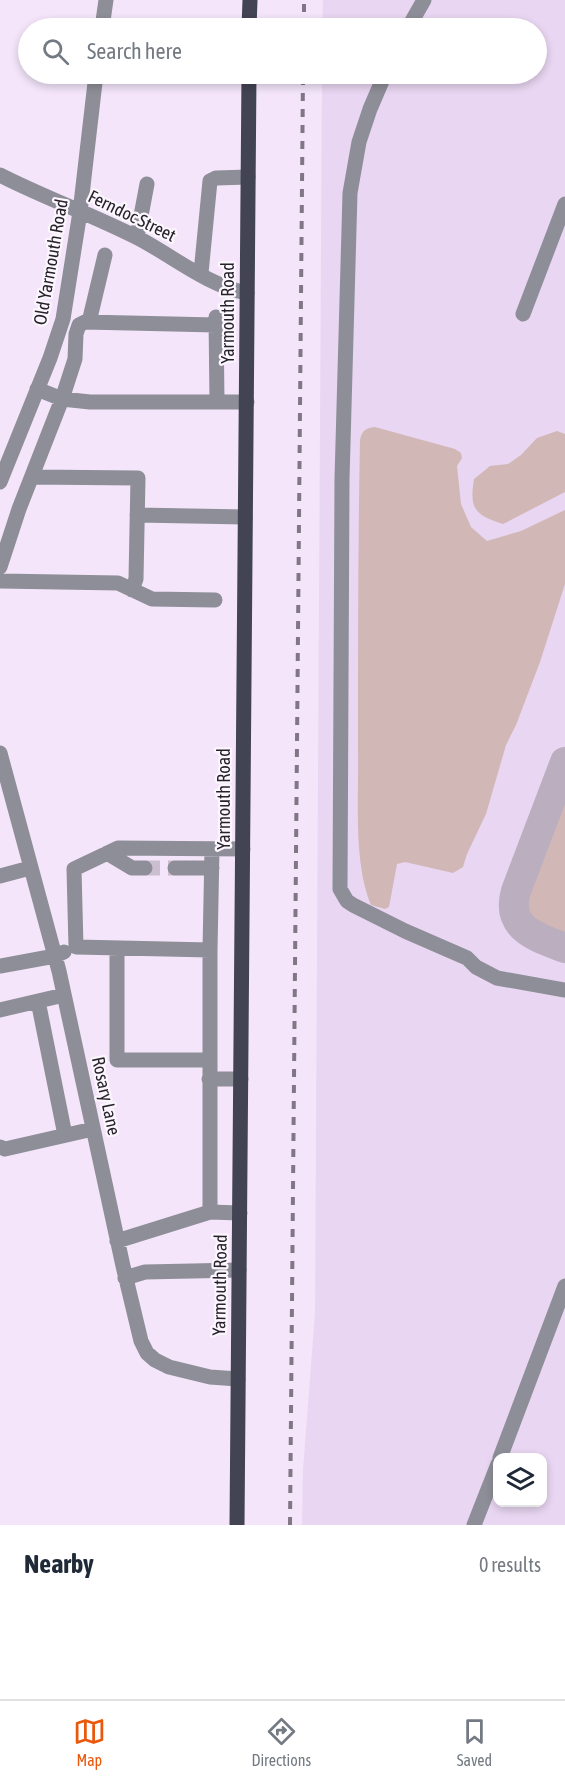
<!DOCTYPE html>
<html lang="en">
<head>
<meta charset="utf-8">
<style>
  :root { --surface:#fff; --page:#f2f2f3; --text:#1f2937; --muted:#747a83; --line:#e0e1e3; --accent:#ea580c }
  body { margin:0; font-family:"Asap Condensed",sans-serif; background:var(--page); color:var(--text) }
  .controls { position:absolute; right:18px; bottom:18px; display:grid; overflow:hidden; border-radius:12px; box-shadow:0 3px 9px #0003 }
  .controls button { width:54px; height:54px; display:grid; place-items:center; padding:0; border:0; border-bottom:2px solid var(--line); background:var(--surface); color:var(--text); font:30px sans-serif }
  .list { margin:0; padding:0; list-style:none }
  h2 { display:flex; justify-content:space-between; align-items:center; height:78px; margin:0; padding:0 24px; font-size:26px }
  h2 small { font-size:20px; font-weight:400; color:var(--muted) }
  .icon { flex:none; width:33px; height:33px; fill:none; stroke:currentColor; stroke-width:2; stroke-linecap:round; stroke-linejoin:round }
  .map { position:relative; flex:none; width:565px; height:1525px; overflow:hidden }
  .search { position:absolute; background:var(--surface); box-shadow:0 3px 9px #0003; left:18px; right:18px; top:18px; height:66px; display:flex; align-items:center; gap:15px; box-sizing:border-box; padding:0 21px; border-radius:33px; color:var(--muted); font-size:22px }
  .sheet { height:174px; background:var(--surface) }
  nav { display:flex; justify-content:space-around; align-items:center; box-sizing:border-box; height:84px; border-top:2px solid var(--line); background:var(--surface); font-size:16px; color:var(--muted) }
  nav a { display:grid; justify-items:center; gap:3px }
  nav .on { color:var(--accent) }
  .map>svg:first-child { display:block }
  .built { fill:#e9d6f2; fill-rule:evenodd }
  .green { fill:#d1b8b6 }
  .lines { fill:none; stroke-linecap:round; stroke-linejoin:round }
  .taxiway { stroke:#baaebf; stroke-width:30 }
  .minor-tunnel { stroke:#cbbed0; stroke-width:15; stroke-dasharray:15 8; stroke-linecap:butt }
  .minor { stroke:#8d8e97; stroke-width:15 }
  .major { stroke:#424353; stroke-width:15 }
  .rail { stroke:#807784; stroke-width:4; stroke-dasharray:8 8; stroke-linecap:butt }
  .labels { text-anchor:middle; stroke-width:4.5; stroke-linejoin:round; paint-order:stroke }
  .street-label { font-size:18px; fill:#27222a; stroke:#fcf6fe }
</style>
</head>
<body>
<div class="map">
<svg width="565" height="1525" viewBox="0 0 565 1525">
  <rect width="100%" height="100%" fill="#f4e5fa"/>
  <!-- built -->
  <path class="built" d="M323,0H565V1525H302L303,1470L315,1313L322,74H536V28H322ZM498,1458H542V1502H498Z"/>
  <!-- green -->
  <path class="green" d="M375,427L455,449L461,453L462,458L457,466L461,504L471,527L487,541L521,531L565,510V584L540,662L516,725L506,745L486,814L467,854L463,867L453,873L405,862L397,864L389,907L385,909L371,905C353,862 359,797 358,751C358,647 358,543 360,440C362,430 366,428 375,427Z
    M557,431L565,434V492L503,524C475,515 469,509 474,479L490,466L508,464L521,455L537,438Z
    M565,792V937L533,923L527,917L524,908L529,885Z"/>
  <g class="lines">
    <!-- taxiway -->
    <path class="taxiway" d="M565,762L516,891C505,929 537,937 565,948"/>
    <!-- minor-tunnel -->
    <path class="minor-tunnel" d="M145,868H175"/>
    <!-- minor -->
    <path class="minor" d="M102,28L106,0
      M408,28L424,0
      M385,74L370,109L359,142L350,193L342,479L340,889L347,901L353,905L405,931L467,958L476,967L497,978L565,990
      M0,175C45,198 93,215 138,238C171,255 210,287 247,293
      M137,237L147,184
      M201,273L210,181L216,178L248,177
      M523,314L565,204
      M216,317L217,402
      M89,322L105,255
      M37,389L62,399L90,402H247
      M32,477L138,478L136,579L132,590
      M0,482L50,358L63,319L80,212L96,74
      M137,515L245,517
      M0,567L19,509L62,399L75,359L76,334L79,325L85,322L216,325
      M0,581L118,583L152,599L215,600
      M0,753L59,971L123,1266L141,1341L147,1353L155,1360L169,1367L210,1377L238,1379
      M212,849L210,950L76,947L74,869L118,848L243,849
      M107,853L132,868H145
      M175,868H212
      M0,876L30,868
      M117,948V1060H210V950
      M0,966L55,956L64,952
      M38,1001L65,1135
      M0,1010L64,995
      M209,1079H241
      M0,1147L5,1149L93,1129
      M210,1212V1060
      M117,1241L210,1212L240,1213
      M125,1278L145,1272L239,1270
      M500,1458L565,1286
      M474,1525L498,1464"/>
    <!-- major -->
    <path class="major" d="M249,28L250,0
      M237,1525L249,74"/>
    <!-- rail -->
    <path class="rail" d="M304,28V0
      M290,1525L303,74"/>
  </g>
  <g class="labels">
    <!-- street labels -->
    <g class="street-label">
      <text transform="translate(132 216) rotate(26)" y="6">Ferndoc Street</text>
      <text transform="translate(51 262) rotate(-80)" y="6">Old Yarmouth Road</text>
      <text transform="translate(228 313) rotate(-90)" y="6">Yarmouth Road</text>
      <text transform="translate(224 799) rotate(-90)" y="6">Yarmouth Road</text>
      <text transform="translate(106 1096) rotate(78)" y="6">Rosary Lane</text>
      <text transform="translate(220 1285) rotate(-89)" y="6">Yarmouth Road</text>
    </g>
  </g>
</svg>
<div class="controls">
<button><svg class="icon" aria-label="layers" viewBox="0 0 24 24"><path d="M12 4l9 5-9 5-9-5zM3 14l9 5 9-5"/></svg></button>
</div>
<div class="search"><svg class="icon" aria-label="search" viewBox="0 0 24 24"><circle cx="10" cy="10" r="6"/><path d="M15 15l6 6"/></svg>Search here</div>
</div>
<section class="sheet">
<h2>Nearby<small>0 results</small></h2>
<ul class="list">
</ul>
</section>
<nav>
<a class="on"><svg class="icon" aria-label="map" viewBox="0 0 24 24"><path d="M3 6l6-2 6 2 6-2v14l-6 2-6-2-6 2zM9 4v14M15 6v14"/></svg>Map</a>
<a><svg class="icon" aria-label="directions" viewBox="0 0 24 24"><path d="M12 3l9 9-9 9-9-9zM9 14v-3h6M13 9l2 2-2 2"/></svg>Directions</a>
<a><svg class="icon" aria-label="saved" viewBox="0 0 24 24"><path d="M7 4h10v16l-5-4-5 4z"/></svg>Saved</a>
</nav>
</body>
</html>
